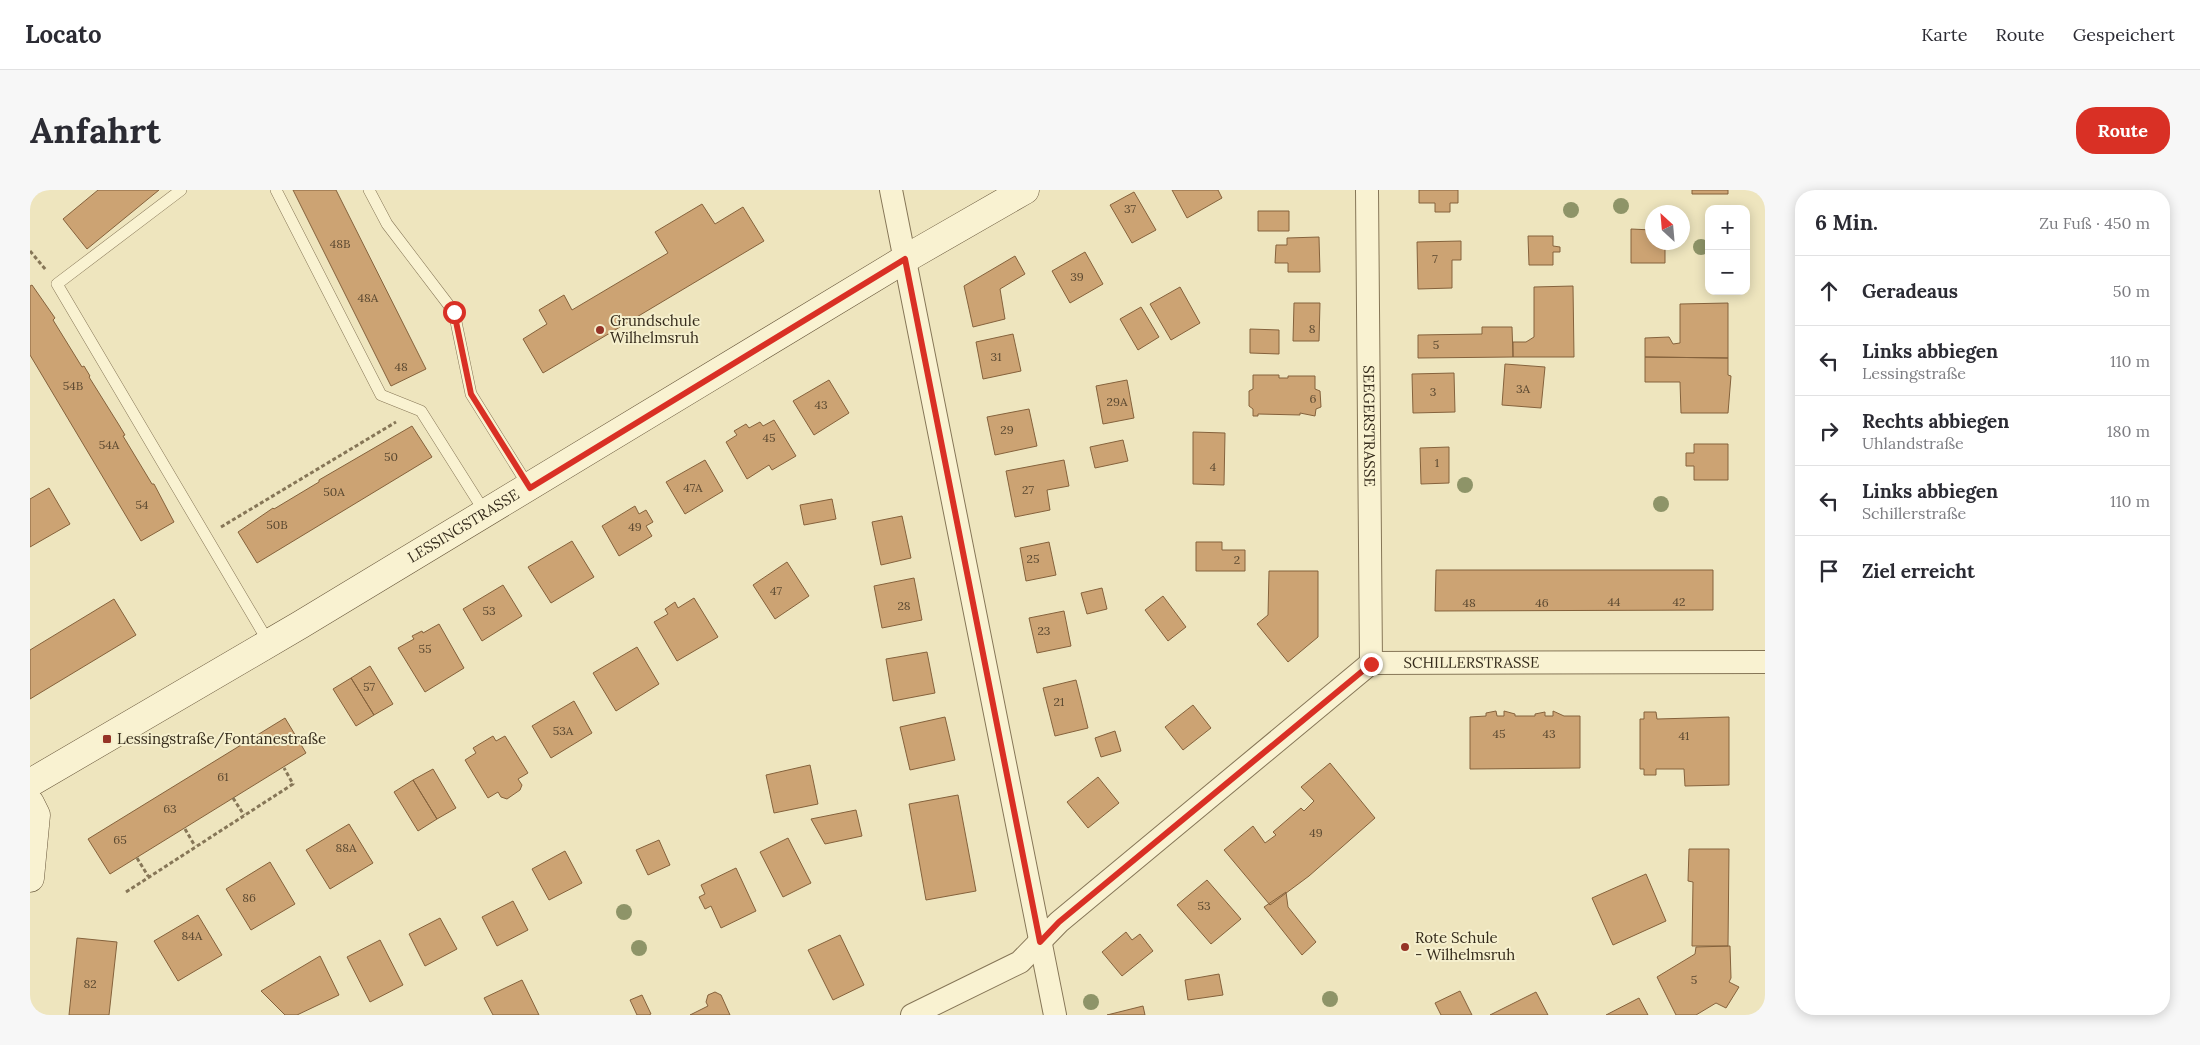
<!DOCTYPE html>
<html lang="de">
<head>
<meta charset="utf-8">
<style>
  :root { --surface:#fff; --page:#f7f7f7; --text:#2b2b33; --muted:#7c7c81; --line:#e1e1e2; --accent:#d93025 }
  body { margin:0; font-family:Lora,serif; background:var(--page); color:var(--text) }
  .controls { position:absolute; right:15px; top:15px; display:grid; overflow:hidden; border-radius:10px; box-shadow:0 2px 12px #0003 }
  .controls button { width:45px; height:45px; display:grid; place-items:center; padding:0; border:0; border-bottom:1px solid var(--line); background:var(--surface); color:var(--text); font:25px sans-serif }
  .compass { position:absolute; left:1615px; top:15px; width:45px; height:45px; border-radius:50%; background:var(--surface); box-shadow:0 2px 12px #0003; rotate:334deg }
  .stop { position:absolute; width:15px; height:15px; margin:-11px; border:4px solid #d93025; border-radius:50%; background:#fff }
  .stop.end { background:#d93025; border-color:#fff; box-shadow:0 1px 5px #0008 }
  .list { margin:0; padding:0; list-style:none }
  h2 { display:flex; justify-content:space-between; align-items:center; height:65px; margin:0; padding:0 20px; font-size:21px }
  h2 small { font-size:16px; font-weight:400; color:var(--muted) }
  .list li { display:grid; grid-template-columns:32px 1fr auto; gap:15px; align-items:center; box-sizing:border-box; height:70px; padding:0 20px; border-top:1px solid var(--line) }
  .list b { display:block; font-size:19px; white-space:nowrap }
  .list p { margin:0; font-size:16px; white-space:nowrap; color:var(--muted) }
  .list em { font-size:16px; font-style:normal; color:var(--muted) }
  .icon { flex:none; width:28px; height:28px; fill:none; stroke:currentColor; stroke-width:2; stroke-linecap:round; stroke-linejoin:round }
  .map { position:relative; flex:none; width:1735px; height:825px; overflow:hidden; border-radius:20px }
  header { display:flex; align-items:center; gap:30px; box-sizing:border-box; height:70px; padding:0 25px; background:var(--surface); border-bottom:1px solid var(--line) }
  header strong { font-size:24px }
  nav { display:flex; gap:28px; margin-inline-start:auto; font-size:18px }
  .intro { display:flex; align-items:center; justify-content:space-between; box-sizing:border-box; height:120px; padding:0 30px }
  h1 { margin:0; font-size:35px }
  .button { padding:12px 22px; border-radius:20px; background:var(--accent); color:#fff; font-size:18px; font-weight:700 }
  main { display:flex; gap:30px; padding:0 30px }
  aside { flex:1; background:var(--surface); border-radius:20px; box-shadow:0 2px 12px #0003 }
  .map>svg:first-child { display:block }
  .building { fill:#cca373; stroke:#85623c }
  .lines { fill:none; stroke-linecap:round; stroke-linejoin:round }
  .lane-casing { stroke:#867657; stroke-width:12 }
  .street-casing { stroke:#867657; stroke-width:24 }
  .secondary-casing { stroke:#67563a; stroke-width:29 }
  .path { stroke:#867657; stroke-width:3; stroke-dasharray:4 2.5; stroke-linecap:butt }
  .lane { stroke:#f9f2d1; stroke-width:11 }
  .street { stroke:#f9f2d1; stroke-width:22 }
  .secondary { stroke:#f9f2d1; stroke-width:28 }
  .tree { fill:#8e9468 }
  .route { stroke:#d93025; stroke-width:6 }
  .poi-dot { fill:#953326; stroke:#f5efcd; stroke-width:2 }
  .labels { text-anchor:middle; stroke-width:4; stroke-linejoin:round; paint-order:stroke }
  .number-label { font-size:12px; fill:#5b4931 }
  .poi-label { font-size:15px; fill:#352b1b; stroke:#f5efcd; text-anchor:start }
  .street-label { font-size:15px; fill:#352b1b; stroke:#f5efcd }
</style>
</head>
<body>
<header>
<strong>Locato</strong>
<nav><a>Karte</a><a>Route</a><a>Gespeichert</a></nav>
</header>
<div class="intro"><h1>Anfahrt</h1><a class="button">Route</a></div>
<main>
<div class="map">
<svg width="1735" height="825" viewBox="0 0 1735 825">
  <rect width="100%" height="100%" fill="#eee5be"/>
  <!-- building -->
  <path class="building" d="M68,0H129L57,59L33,29Z
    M263,0H306L396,179L361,196Z
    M1142,0H1188L1192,8L1157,28Z
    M1389,0H1428V13H1420V22H1405V13H1389Z
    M1662,0H1698V4H1662Z
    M1104,2L1126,40L1102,53L1080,15Z
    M672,14L685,34L713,17L734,51L513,183L493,149L517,134L509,120L534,105L542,120L638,63L625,42Z
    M1228,21H1259V41H1228Z
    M1622,33V52H1635V73H1601V39L1622,40Z
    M1498,46H1523V56L1530,57V62H1523V75H1499Z
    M1289,47L1290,82H1258V73H1245L1246,55H1257V48Z
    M1431,51V70H1422V98L1388,99L1387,52Z
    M1055,62L1073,94L1040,113L1022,81Z
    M985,66L995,84L970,99L975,129L943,137L934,96Z
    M2,95L25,128L23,130L52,177L54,176L60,186L59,187L89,235L95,245L93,246L122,294H124L144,332L111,351L0,165V96Z
    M1543,96L1544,167H1483V152H1496L1504,147V97Z
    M1150,97L1170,133L1141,150L1120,114Z
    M1264,113H1290L1289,151H1263Z
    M1698,113V168L1615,167V148L1639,147L1643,154L1650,153V114Z
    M1111,117L1129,147L1108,160L1090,129Z
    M1452,137H1482L1483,167L1388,168V145L1452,144Z
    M1220,139L1249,140V164L1220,163Z
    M983,144L991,181L953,189L946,152Z
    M1615,167L1698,168V185L1701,186L1698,223H1651L1650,192H1615Z
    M1475,174L1515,177L1511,218L1472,215Z
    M1424,183L1425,222L1383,223L1382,184Z
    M1223,185H1249V188H1258V186H1285V199L1290,201L1291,217L1286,219L1285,226L1270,223V225L1228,224V226H1223V219L1219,216V201L1223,199Z
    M799,190L819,223L784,245L763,211Z
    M1097,190L1104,228L1073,234L1066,196Z
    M999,219L1007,256L965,265L957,227Z
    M744,230L766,266L742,280L739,275L717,289L696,252L707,245L704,241L716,234L719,238L730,232L733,236Z
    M382,236L402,267L227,373L208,342L243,318L244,319L289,292V290Z
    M1163,242L1195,243L1194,295L1163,294Z
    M1093,250L1098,271L1065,278L1060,257Z
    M1664,254H1698V290H1664V276H1656V263H1664Z
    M1419,257V293L1391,294L1390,258Z
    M675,270L693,301L655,324L636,292Z
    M1034,270L1039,296L1017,300L1020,320L985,327L976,281Z
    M19,298L40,334L0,357V309Z
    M802,309L806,329L774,335L770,315Z
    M605,316L609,324L616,320L623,332L616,336L622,346L589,366L572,336Z
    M872,326L881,368L851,375L842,332Z
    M542,351L564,387L521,413L498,377Z
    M1019,352L1026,385L996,391L990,358Z
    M1166,352H1192V360H1215V381H1166Z
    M757,372L779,406L745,429L723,395Z
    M1406,380H1683V420L1405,421Z
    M1239,381H1288V447L1258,472L1227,434L1238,425Z
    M884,388L892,430L852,438L844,396Z
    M473,395L492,426L452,451L433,419Z
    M1072,398L1077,419L1057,424L1051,403Z
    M1133,406L1156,437L1138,451L1115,420Z
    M664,408L688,447L647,471L624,432L638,424L635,419L645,412L648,418Z
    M84,409L106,445L0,509V460Z
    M1034,421L1041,456L1007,463L999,428Z
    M409,434L434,478L395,502L368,458L384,449L382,446L392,441L393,443Z
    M607,457L629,494L586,521L563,483Z
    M897,462L905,503L863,511L856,469Z
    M340,476L363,514L344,525L321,488Z
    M321,488L344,525L326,536L303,499Z
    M1046,490L1058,538L1025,546L1013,498Z
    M544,511L562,543L521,568L502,536Z
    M1163,515L1181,538L1153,560L1135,537Z
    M1466,521L1467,526H1474V521L1485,524V526H1505V524L1515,522V526H1523V521L1534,526H1550V578L1440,579V527L1456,526V523Z
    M1614,522H1626L1627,529L1699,527V595L1655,596L1654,579H1626V585H1614V579H1610V529H1614Z
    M915,527L925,570L880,580L870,537Z
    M255,528L276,563L80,684L58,649Z
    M1085,541L1091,561L1071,567L1065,548Z
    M463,546L466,551L475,546L498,583L488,589L492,595L490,600L477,609L471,607L468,602L458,608L435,570L446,563L443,558Z
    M1300,573L1345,628L1279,686L1240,715L1194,660L1223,636L1235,653L1246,645L1243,642L1271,618L1274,621L1284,611L1271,597Z
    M780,575L788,614L744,623L736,585Z
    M403,579L426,618L407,629L383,590Z
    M1068,587L1089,613L1058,638L1037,612Z
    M383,590L407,629L388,641L364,602Z
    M928,605L946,701L896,710L879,614Z
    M826,620L832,646L795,654L781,629Z
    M319,634L343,673L300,699L276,660Z
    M758,648L781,693L753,707L730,662Z
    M629,650L640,675L618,685L606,660Z
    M1659,659H1699L1698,756H1662L1663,692L1658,691Z
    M535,661L552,693L519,710L502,679Z
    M240,672L265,714L221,740L196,699Z
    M706,678L726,721L691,738L681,716L675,719L669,707L675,704L671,695Z
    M1616,684L1636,731L1583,755L1562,708Z
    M1177,690L1211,729L1181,754L1147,715Z
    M1256,702L1258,717L1286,752L1272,765L1234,717Z
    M483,711L498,740L467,756L452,727Z
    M168,725L192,765L148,791L124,751Z
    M410,728L427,759L395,776L379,744Z
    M1096,742L1102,750L1110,744L1123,761L1092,786L1072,762Z
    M810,745L834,795L803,810L778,760Z
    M47,748L87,752L79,825H39Z
    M350,750L373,795L340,812L317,767Z
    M1700,756L1701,788L1699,792L1709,797L1696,818L1686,813L1666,825H1646L1627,787L1665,764L1666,757Z
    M290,766L309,805L267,825H255L231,801Z
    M1189,784L1193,805L1158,810L1155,790Z
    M492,790L509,825H463L454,808Z
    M1430,801L1442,825H1411L1405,813Z
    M685,802L691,805L700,825H660L678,816L676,812L678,805Z
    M1506,802L1518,825H1460Z
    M612,805L621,824L619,825H607L600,810Z
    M1609,808L1618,825H1576Z
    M1113,816L1115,825H1077Z"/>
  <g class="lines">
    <defs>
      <path id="lane" d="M151,0L27,94L239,453
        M246,0L351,205L391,221L456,324
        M339,0L357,34L424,122L441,204L499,297"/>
      <g id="street">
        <path d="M861,0L1025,825"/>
        <path id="s1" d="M1337,0L1341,473"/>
        <path id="s2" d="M882,825L990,772L1029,732L1341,473L1735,472"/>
      </g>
      <g id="secondary">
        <path id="s3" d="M0,593L270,435L875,69L995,0"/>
        <path d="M0,613L6,625L0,688"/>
      </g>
    </defs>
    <!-- lane casing -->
    <use href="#lane" class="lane-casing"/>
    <!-- street casing -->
    <use href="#street" class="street-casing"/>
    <!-- secondary casing -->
    <use href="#secondary" class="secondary-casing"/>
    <!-- path -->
    <path class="path" d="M0,61L16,80
      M191,337L366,232
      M203,608L214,625
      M155,639L165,656
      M107,668L118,686
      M96,702L263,594L254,578"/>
    <!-- lane -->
    <use href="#lane" class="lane"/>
    <!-- street -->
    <use href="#street" class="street"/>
    <!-- secondary -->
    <use href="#secondary" class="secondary"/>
  </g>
  <!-- trees -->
  <g class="tree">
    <circle cx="1591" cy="16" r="8"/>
    <circle cx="1541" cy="20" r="8"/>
    <circle cx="1671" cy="57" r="8"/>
    <circle cx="1435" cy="295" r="8"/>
    <circle cx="1631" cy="314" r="8"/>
    <circle cx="594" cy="722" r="8"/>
    <circle cx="609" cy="758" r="8"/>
    <circle cx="1300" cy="809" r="8"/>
    <circle cx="1061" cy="812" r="8"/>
  </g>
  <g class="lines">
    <!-- route -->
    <path class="route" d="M424,122L441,204L500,298L875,69L1010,752L1029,732L1341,474"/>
  </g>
  <!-- markers -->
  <g class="poi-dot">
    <circle cx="570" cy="140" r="5"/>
    <rect x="72" y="544" width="10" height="10" rx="2.5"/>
    <circle cx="1375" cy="757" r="5"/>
  </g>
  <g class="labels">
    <!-- number labels -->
    <g class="number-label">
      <text x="1100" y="23">37</text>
      <text x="310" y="58">48B</text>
      <text x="1405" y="73">7</text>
      <text x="1047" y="91">39</text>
      <text x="338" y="112">48A</text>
      <text x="1282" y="143">8</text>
      <text x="1406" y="159">5</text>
      <text x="966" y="171">31</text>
      <text x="371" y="181">48</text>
      <text x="43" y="200">54B</text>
      <text x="1493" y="203">3A</text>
      <text x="1403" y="206">3</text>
      <text x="1283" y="213">6</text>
      <text x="1087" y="216">29A</text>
      <text x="791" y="219">43</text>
      <text x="977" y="244">29</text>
      <text x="739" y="252">45</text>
      <text x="79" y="259">54A</text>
      <text x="361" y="271">50</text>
      <text x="1407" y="277">1</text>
      <text x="1183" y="281">4</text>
      <text x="663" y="302">47A</text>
      <text x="998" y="304">27</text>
      <text x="304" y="306">50A</text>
      <text x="112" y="319">54</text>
      <text x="247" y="339">50B</text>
      <text x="605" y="341">49</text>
      <text x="1003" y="373">25</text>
      <text x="1207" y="374">2</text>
      <text x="746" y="405">47</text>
      <text x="1584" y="416">44</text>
      <text x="1649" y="416">42</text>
      <text x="1439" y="417">48</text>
      <text x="1512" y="417">46</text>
      <text x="874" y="420">28</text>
      <text x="459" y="425">53</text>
      <text x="1014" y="445">23</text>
      <text x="395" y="463">55</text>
      <text x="339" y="501">57</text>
      <text x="1029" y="516">21</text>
      <text x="533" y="545">53A</text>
      <text x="1469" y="548">45</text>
      <text x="1519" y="548">43</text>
      <text x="1654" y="550">41</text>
      <text x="193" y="591">61</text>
      <text x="140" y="623">63</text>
      <text x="1286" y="647">49</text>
      <text x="90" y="654">65</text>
      <text x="316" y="662">88A</text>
      <text x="219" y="712">86</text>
      <text x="1174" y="720">53</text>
      <text x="162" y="750">84A</text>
      <text x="1664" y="794">5</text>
      <text x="60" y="798">82</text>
    </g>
    <!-- poi labels -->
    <g class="poi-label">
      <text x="580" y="136">Grundschule<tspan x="580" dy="17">Wilhelmsruh</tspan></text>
      <text x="87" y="554">Lessingstraße/Fontanestraße</text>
      <text x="1385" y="753">Rote Schule<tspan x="1385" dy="17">- Wilhelmsruh</tspan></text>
    </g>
    <!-- street labels -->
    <g class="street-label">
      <text dy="5" stroke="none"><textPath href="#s1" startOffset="236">SEEGERSTRASSE</textPath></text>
      <text dy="5" stroke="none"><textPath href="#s3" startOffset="504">LESSINGSTRASSE</textPath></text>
      <text dy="5" stroke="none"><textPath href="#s2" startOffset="682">SCHILLERSTRASSE</textPath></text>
    </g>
  </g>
</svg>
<div class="controls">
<button>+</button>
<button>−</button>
</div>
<svg class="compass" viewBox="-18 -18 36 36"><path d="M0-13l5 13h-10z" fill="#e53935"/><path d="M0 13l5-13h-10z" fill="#7c7c81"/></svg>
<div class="stop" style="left:424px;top:122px"></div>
<div class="stop end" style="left:1341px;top:474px"></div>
</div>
<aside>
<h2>6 Min.<small>Zu Fuß · 450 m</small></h2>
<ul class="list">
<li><svg class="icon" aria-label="ahead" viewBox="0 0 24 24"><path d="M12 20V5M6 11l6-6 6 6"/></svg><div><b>Geradeaus</b></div><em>50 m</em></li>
<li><svg class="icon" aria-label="left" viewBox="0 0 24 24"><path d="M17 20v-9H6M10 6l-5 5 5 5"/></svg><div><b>Links abbiegen</b><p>Lessingstraße</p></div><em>110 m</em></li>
<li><svg class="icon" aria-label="right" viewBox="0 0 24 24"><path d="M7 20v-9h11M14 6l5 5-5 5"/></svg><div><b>Rechts abbiegen</b><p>Uhlandstraße</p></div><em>180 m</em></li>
<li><svg class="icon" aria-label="left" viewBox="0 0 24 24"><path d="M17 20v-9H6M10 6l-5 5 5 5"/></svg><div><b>Links abbiegen</b><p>Schillerstraße</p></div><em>110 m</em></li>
<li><svg class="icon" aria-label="arrive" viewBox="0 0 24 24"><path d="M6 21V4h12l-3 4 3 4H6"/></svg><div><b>Ziel erreicht</b></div></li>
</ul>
</aside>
</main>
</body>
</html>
